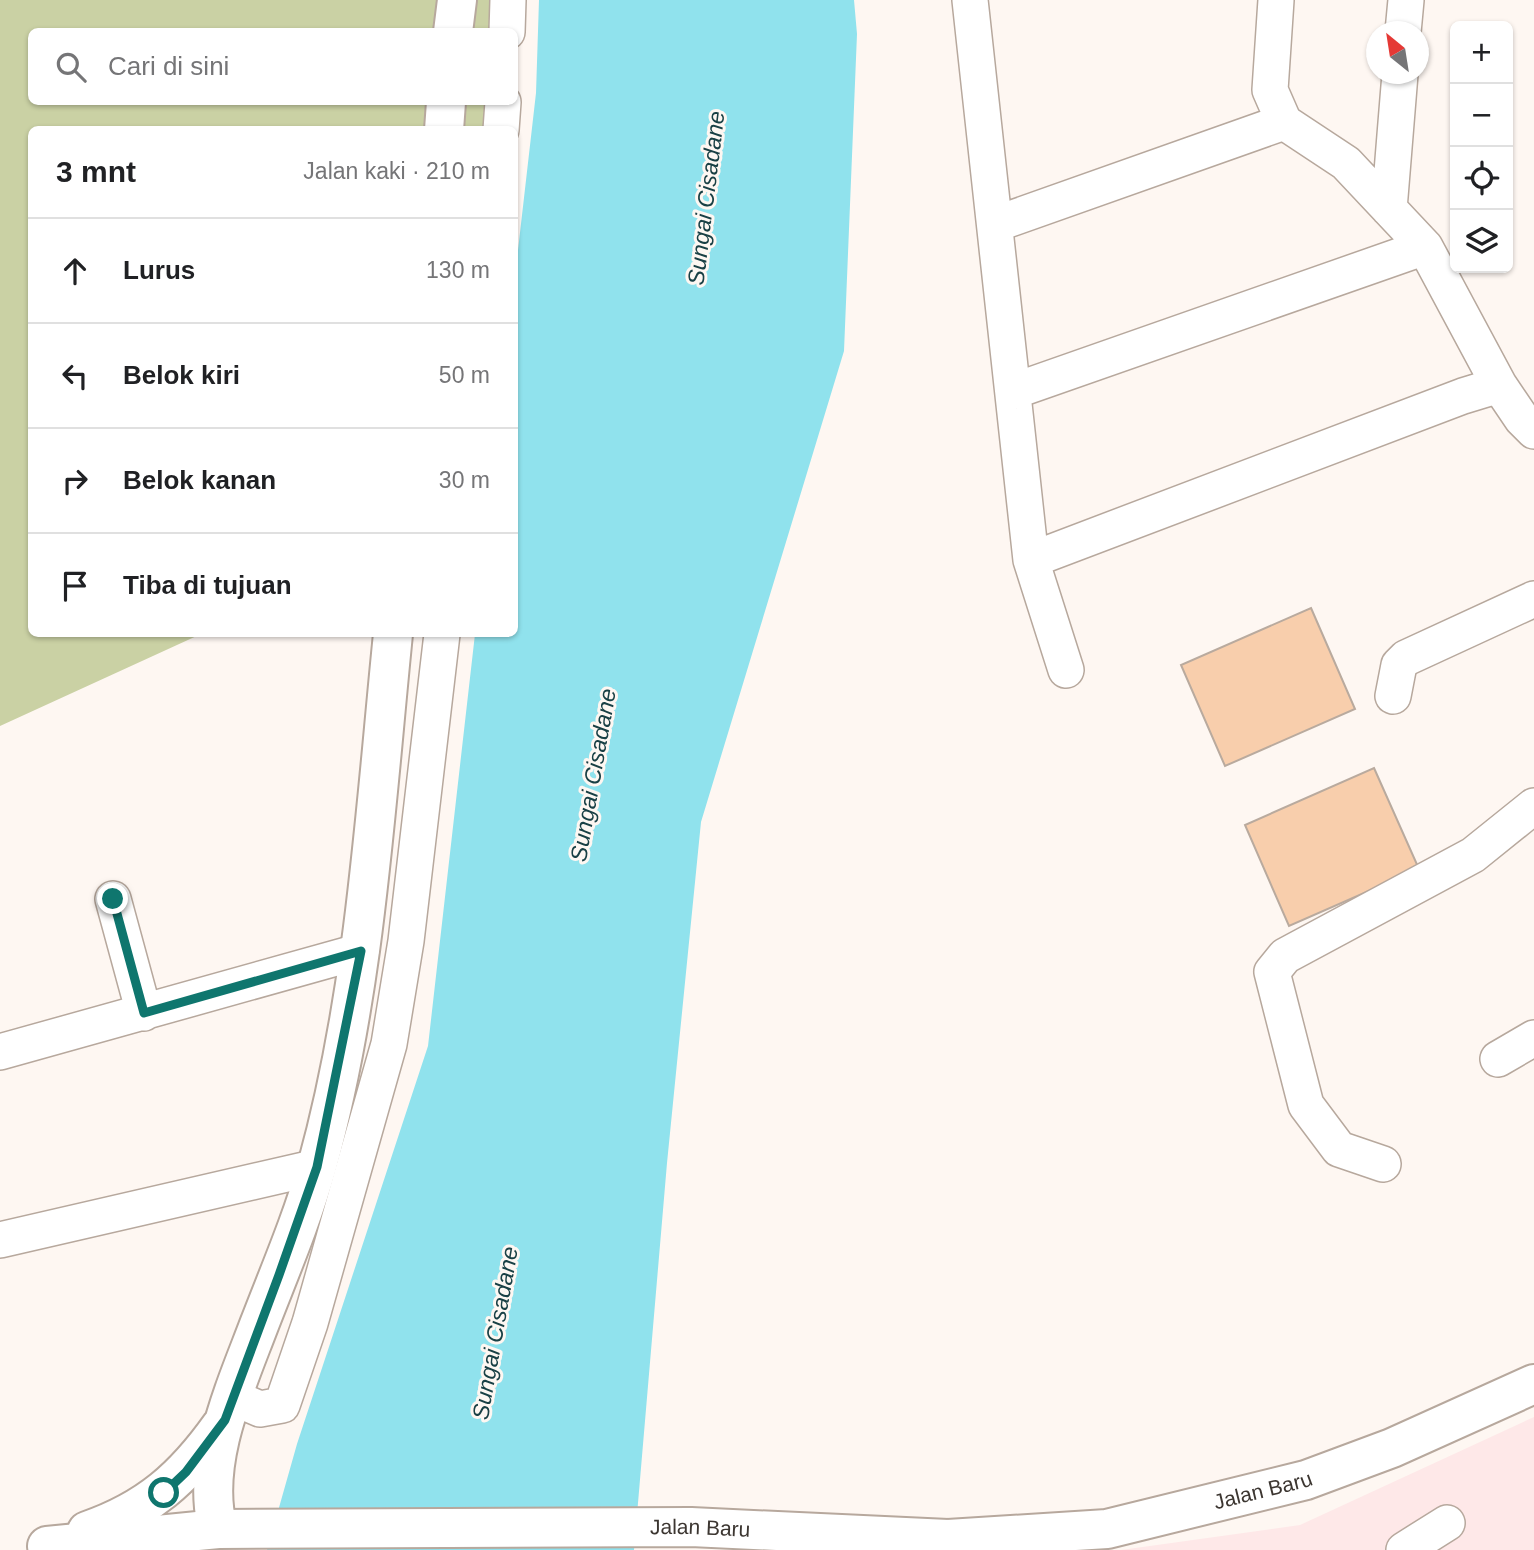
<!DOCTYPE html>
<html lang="id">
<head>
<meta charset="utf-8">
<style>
  :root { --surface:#fff; --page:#f6f6f6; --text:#202124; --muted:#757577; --line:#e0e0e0 }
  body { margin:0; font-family:Helvetica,sans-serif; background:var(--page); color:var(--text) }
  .controls { position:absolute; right:21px; top:21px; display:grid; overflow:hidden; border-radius:10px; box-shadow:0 2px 5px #0004 }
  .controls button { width:63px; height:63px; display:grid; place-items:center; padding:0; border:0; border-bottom:2px solid var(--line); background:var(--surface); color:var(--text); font:35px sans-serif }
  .compass { position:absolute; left:1366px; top:21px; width:63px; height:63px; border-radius:50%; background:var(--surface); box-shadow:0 2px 5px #0004; rotate:330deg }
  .stop { position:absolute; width:21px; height:21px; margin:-16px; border:5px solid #0f766e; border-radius:50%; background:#fff }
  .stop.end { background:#0f766e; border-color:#fff; box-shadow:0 2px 7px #0008 }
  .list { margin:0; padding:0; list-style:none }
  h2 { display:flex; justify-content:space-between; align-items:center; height:91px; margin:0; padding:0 28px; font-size:30px }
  h2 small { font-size:23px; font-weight:400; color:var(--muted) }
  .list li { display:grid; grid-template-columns:46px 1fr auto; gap:21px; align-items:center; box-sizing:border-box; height:105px; padding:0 28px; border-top:2px solid var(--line) }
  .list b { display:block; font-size:26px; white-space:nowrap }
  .list em { font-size:23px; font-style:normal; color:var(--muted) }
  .icon { flex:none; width:38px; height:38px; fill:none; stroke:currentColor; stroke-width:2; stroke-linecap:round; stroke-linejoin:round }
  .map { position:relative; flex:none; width:1534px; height:1550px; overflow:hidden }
  .search { position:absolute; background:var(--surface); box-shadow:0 2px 5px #0004; left:28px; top:28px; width:490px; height:77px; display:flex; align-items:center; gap:18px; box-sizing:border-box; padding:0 24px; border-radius:10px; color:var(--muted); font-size:26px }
  .panel { position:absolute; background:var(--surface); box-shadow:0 2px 5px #0004; left:28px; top:126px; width:490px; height:511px; border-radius:10px }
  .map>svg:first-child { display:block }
  .commercial { fill:#fee8e8 }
  .green { fill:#cad1a4 }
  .water { fill:#90e2ed }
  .building { fill:#f8ceac; stroke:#b9aa9e; stroke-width:2 }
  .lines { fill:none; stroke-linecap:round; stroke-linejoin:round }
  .minor-casing { stroke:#b7a89d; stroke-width:38 }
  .major-casing { stroke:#b7a89d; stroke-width:42 }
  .minor { stroke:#fff; stroke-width:35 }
  .major { stroke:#fff; stroke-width:38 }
  .route { stroke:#0f766e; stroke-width:9 }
  .labels { text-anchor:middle; stroke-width:6; stroke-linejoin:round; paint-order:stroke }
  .street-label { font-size:21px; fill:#3c3631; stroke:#fef7f2 }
  .water-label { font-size:23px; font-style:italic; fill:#194045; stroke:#fef7f2 }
</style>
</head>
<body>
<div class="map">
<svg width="1534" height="1550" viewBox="0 0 1534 1550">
  <rect width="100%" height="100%" fill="#fef7f2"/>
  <!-- commercial -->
  <path class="commercial" d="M1534,1417V1550H1121L1300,1525Z"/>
  <!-- green -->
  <path class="green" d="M0,0H504L500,31L32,32V102H492L489,129L32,130V634H201L0,726Z"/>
  <!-- water -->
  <path class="water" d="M539,0H854L857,34L844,351L701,822L667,1163L634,1550H267L297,1444L428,1046L475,634H514V285L536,93Z"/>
  <!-- building -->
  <path class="building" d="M1311,608L1355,709L1225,766L1181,665Z
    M1374,768L1419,869L1289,926L1245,825Z"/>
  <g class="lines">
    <defs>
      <path id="minor" d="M970,0L1031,560L1066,670
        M1276,0L1270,90L1284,122L1346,163L1425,247L1499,385L1522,419L1534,431
        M507,32L508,0
        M1403,32L1406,0
        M501,130L503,102
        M1389,209L1400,74
        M996,224L1284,122
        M1014,391L1425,247
        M1031,560L1463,396L1499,385
        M1393,696L1399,665L1406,658L1534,599
        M113,899L144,1013
        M0,1052L361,951
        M1498,1059L1534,1038
        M1383,1164L1339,1149L1306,1105L1272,972L1285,956L1473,855L1534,806
        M0,1240L317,1167
        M232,1397L260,1409L282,1405L310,1323L389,1044L406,941L442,634
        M1404,1550L1447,1523"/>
      <g id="major">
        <path d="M453,32L457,0"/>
        <path d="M444,130L446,102"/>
        <path d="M218,1529C200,1464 236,1386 259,1325C279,1273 302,1220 317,1166C365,993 375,812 393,634"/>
        <path d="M87,1531C148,1510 184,1478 221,1426"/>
        <path id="s1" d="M47,1546L218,1529L691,1527L948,1539L1107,1529L1306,1480L1392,1448L1534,1384"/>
      </g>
    </defs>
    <!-- minor casing -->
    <use href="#minor" class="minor-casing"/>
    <!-- major casing -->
    <use href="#major" class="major-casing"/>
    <!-- minor -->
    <use href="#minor" class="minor"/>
    <!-- major -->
    <use href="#major" class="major"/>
  </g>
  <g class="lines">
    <!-- route -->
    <path class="route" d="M113,899L144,1013L361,951L317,1167L279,1275L225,1420L186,1472L164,1493"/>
  </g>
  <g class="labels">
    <!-- street labels -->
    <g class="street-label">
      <text dy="7" stroke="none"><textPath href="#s1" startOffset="1222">Jalan Baru</textPath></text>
      <text dy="7" stroke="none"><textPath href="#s1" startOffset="654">Jalan Baru</textPath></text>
    </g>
    <!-- water labels -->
    <g class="water-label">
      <text transform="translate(706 198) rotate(-83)" y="8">Sungai Cisadane</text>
      <text transform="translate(593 775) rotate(-80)" y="8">Sungai Cisadane</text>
      <text transform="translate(495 1333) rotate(-80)" y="8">Sungai Cisadane</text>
    </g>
  </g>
</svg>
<div class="controls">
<button>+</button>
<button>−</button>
<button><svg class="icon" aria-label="locate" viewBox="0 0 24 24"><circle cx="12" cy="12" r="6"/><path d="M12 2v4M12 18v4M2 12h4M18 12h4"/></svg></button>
<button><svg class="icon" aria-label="layers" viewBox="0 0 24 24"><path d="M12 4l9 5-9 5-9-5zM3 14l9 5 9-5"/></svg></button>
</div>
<svg class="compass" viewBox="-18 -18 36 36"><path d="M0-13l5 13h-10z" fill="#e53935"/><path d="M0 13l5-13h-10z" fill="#757577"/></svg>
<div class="stop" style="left:164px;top:1493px"></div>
<div class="stop end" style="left:113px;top:899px"></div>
<div class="search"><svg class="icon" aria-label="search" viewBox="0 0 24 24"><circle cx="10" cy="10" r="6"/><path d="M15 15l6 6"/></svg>Cari di sini</div>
<section class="panel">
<h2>3 mnt<small>Jalan kaki · 210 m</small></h2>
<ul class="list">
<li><svg class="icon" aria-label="ahead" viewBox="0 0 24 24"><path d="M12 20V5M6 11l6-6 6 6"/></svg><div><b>Lurus</b></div><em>130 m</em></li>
<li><svg class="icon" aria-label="left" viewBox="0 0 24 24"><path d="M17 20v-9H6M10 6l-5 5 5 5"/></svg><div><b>Belok kiri</b></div><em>50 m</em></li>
<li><svg class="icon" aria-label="right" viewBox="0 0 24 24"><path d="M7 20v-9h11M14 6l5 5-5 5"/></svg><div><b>Belok kanan</b></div><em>30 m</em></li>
<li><svg class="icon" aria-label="arrive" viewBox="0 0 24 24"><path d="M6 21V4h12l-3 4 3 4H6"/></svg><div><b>Tiba di tujuan</b></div></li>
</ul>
</section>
</div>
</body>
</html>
